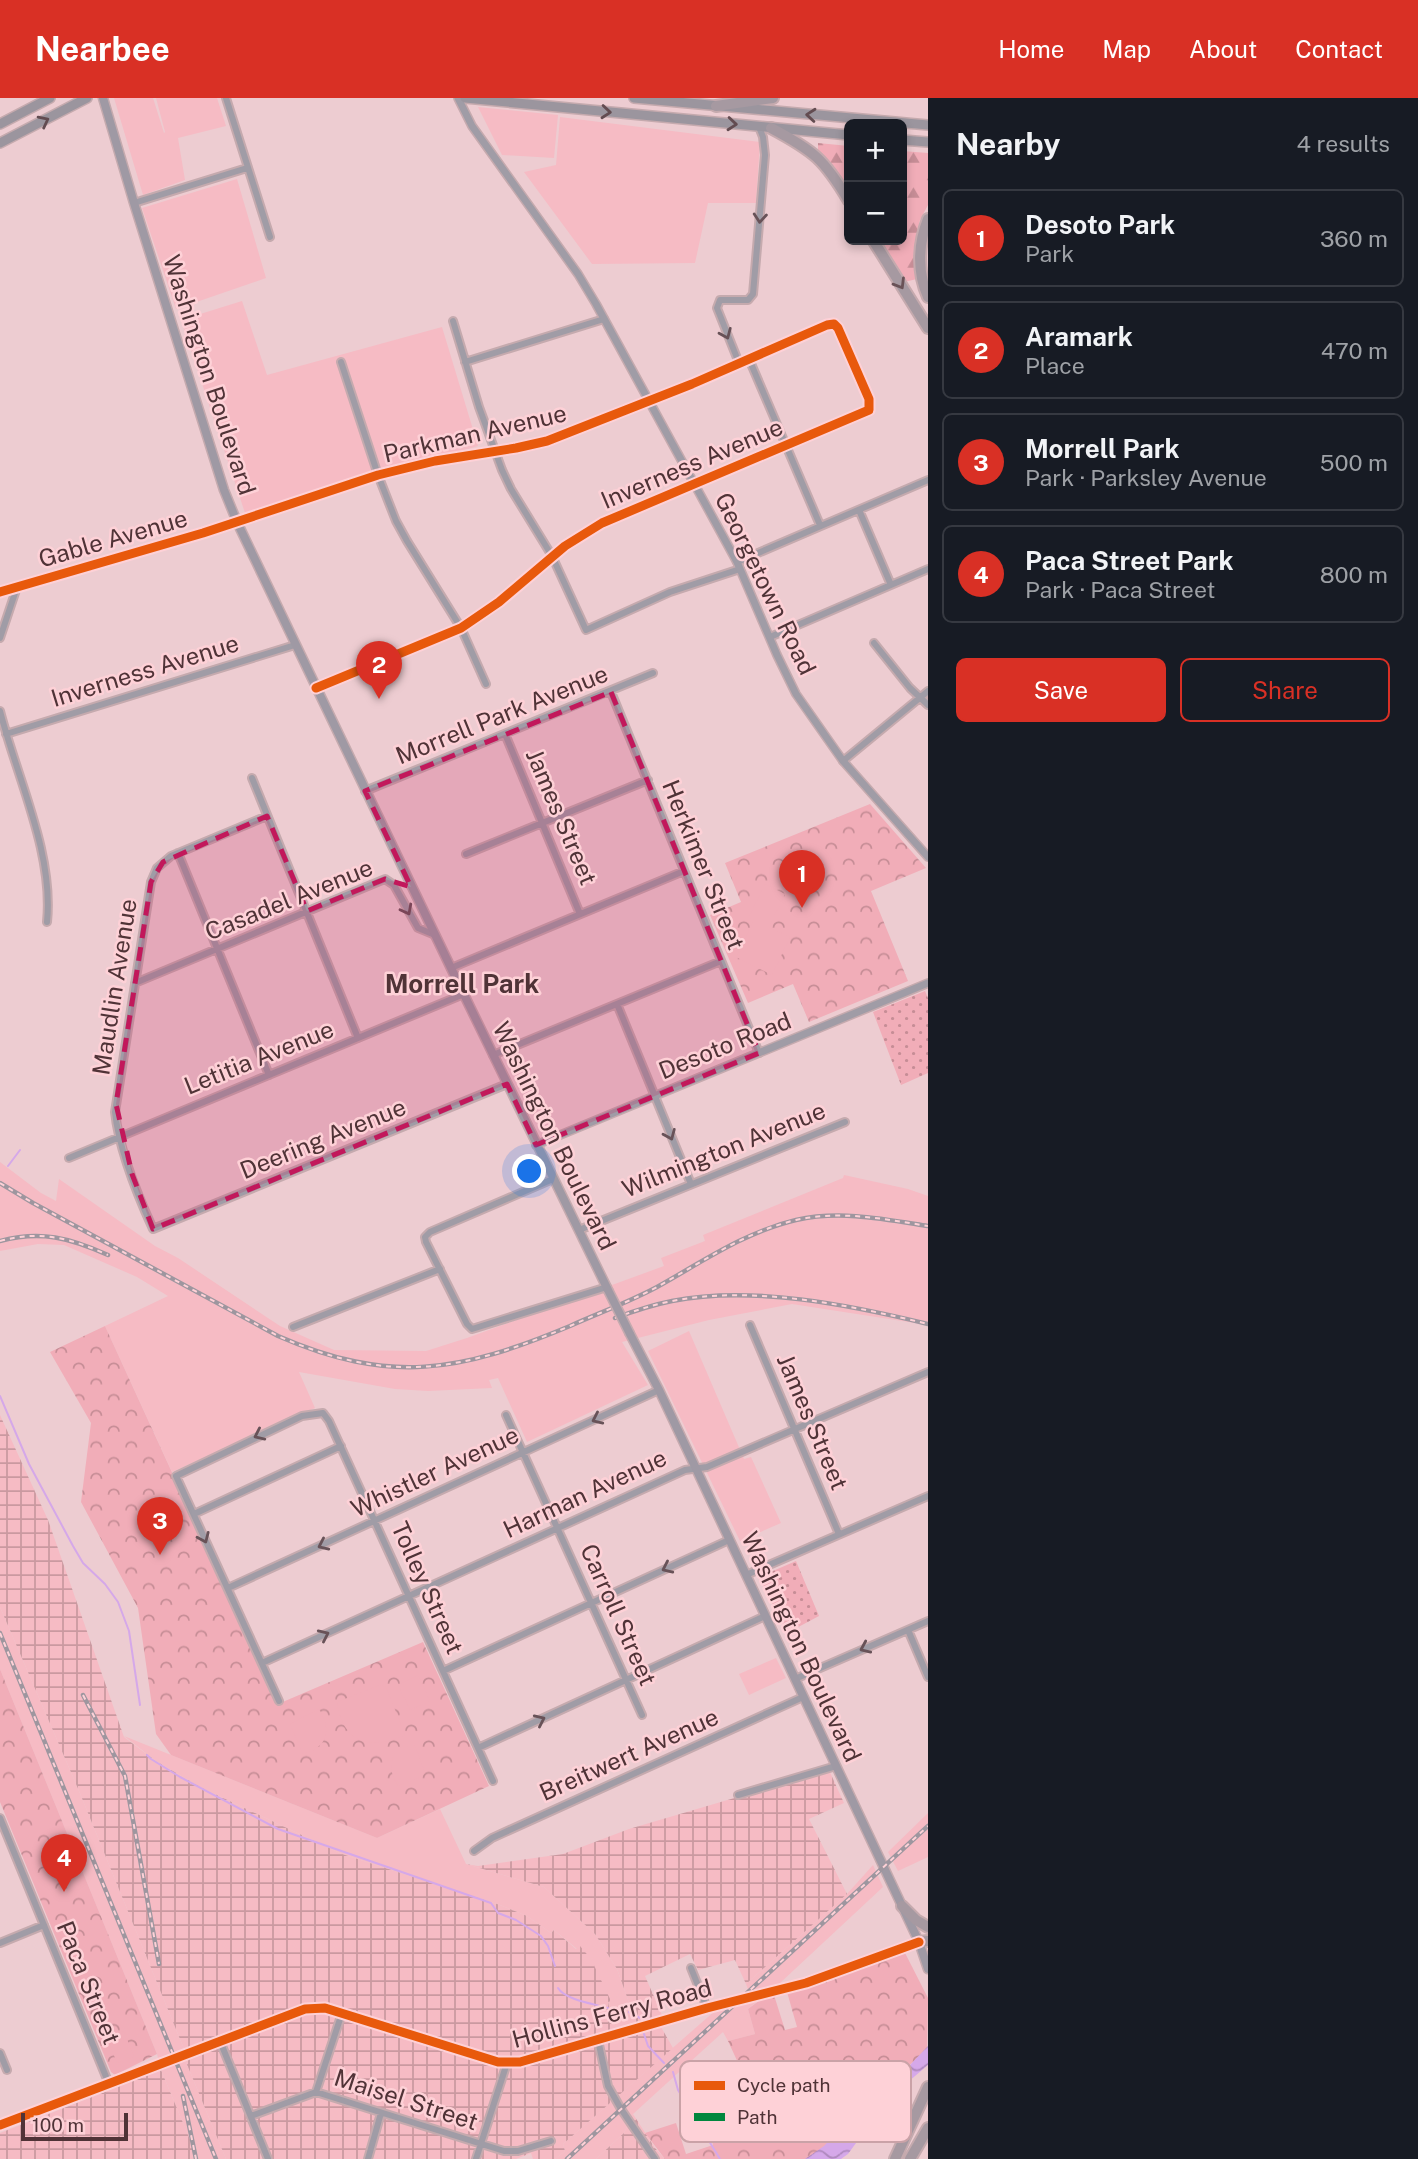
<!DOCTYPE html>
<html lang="en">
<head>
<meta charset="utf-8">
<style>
  :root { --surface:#171b24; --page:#242831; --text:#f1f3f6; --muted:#9ea1a6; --line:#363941; --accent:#d93025 }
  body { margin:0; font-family:"Public Sans",sans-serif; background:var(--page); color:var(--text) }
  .controls { position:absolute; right:21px; top:21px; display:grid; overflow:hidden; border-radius:10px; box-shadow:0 4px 10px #0003 }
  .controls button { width:63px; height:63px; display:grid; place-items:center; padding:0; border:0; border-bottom:2px solid var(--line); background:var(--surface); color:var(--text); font:35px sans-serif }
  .scale { position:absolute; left:21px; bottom:18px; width:107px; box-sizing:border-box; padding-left:7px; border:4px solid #503337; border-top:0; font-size:19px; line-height:24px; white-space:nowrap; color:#503337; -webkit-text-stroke:5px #fed1d7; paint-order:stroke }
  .you { position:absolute; left:530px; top:1074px; width:24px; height:24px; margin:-18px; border:5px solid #fff; border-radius:50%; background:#1a73e8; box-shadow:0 0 0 10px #1a73e833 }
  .badge { display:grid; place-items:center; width:46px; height:46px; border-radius:50%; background:var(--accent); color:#fff; font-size:23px; font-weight:700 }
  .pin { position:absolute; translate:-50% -58px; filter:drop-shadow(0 2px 4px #0008) }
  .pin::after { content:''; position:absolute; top:37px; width:24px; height:21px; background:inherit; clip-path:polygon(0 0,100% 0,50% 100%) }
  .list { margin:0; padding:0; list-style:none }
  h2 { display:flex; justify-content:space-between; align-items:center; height:91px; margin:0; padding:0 28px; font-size:30px }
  h2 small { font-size:23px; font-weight:400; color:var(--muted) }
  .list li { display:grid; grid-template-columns:46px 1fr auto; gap:21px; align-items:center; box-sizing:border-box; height:98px; margin:0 14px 14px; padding:0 14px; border:2px solid var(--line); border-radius:10px }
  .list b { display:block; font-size:26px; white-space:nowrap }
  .list p { margin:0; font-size:23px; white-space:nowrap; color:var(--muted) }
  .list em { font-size:23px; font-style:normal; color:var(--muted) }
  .actions { display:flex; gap:14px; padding:21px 28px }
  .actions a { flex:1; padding:16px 0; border:2px solid var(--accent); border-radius:10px; text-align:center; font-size:24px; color:var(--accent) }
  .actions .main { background:var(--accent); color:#fff }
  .map { position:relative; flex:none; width:928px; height:2061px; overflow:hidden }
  header { display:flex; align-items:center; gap:42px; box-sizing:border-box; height:98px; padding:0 35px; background:var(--accent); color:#fff }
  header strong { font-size:33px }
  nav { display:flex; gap:38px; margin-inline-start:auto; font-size:24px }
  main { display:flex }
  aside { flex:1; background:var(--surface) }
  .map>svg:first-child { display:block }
  .built { fill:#f6bbc4 }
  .industrial { fill:url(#industrial-grid) }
  .grass { fill:url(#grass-dots) }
  .forest { fill:url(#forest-firs) }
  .park { fill:url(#park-crowns) }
  .pitch { fill:#f1adb8 }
  .water { fill:url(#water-waves) }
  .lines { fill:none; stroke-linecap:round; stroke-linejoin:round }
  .stream { stroke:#d5a8e9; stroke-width:2 }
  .minor-casing { stroke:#c5aaae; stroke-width:10 }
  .tertiary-casing { stroke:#c5aaae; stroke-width:10 }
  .secondary-casing { stroke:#c5aaae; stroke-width:11 }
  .primary-casing { stroke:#c5aaae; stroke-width:12 }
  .motorway-casing { stroke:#c5aaae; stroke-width:14 }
  .minor { stroke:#a09ca6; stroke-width:6 }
  .tertiary { stroke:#a09ca6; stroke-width:7 }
  .secondary { stroke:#9f99a4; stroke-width:8 }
  .primary { stroke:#9b959e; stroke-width:9 }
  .motorway { stroke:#a699a1; stroke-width:10 }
  .rail-casing { stroke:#9e969f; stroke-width:4.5 }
  .rail { stroke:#fed1d7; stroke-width:2; stroke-dasharray:5; stroke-linecap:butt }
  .secondary-bridge-casing { stroke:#c5aaae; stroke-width:11; stroke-linecap:butt }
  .secondary-bridge { stroke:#9f99a4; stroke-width:8 }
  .quiet { stroke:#00873e; stroke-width:7; stroke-dasharray:14 7; stroke-linecap:butt }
  .cycleway-casing { stroke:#fed1d7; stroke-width:13 }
  .cycleway { stroke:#e8590c; stroke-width:9 }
  .oneway { stroke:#634c51 }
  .oneway2 { stroke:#685258 }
  .oneway3 { stroke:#6a5257 }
  .marked { fill:#c2185b; fill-opacity:0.2; stroke:#c2185b; stroke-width:5; stroke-dasharray:14 9; stroke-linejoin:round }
  .labels { text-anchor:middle; stroke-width:5; stroke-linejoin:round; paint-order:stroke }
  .street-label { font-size:24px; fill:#503337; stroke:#fed1d7 }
  .neighbourhood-label { font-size:26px; font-weight:bold; fill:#503337; stroke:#fed1d7 }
  .key { fill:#fed1d7; stroke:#caa2a7; stroke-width:2 }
  .key-label { font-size:19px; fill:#503337 }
</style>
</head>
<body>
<header>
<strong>Nearbee</strong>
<nav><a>Home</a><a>Map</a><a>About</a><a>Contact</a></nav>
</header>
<main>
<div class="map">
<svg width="928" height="2061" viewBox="0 0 928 2061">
  <defs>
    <pattern id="industrial-grid" width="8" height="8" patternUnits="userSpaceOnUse" patternTransform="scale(1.75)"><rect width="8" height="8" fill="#f6bbc4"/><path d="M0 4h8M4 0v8" fill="none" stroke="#ca99a0"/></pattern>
    <pattern id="grass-dots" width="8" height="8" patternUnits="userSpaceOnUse" patternTransform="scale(1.75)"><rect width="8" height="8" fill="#f1adb8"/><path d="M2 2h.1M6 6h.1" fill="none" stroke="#c68d96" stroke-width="1.8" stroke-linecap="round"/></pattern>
    <pattern id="forest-firs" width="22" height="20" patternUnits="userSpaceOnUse" patternTransform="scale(1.75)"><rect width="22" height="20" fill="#f1adb8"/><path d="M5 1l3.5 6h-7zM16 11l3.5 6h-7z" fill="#c68d96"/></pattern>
    <pattern id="park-crowns" width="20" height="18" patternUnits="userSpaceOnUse" patternTransform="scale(1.75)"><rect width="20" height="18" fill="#f1adb8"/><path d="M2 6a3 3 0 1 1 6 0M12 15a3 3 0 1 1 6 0" fill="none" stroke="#c68d96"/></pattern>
    <pattern id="water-waves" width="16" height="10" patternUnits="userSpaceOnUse" patternTransform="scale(1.75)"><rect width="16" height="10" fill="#d5a8e9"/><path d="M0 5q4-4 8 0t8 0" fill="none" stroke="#af89be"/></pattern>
  </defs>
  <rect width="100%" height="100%" fill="#edccd1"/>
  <!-- built -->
  <path class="built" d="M114,0H153L164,35L165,34L156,0H217L226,28L178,40L185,82L143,97Z
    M478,9L558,17L554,60L502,57Z
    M560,19L760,44L756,105H708L695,165L592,166L524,74L556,67Z
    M237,81L266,180L176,211L142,110Z
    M242,203L267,277L442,229L478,348L246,418L181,222Z
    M0,1064L41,1095L56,1103L59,1081L155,1148L178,1160L280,1228L334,1252L426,1253L467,1240L664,1168L661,1160L705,1143L703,1137L843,1080L844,1077L908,1091L928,1098V1227L792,1206L709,1222L622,1244L648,1287L527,1344L498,1280L489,1282L492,1290L428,1293L395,1291L299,1274L315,1310L172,1374L105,1228L168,1198L137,1179L64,1147L38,1146L0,1153Z
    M689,1233L744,1361L751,1359L781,1425L740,1443L648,1253Z
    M0,1509L79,1693L184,1951L186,1964L226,2061H198L161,1972L157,1956L0,1571Z
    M776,1560L786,1580L749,1597L739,1576Z
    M124,1638L377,1740L440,1711L466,1766L544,1789L595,1836L617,1871L636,1924L613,1931L608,1904L579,1849L577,1851L554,1832L551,1835L527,1818L500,1807L342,1756L200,1689L156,1663Z
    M928,1715V1759L898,1773L888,1754Z
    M873,1767L883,1789L780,1885L748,1911L755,1936L728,1943L723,1934L633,2016L624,2035L596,2061H555L565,2053L563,2046L732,1898L749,1894L746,1886L847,1796Z"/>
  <!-- industrial -->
  <path class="industrial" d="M0,1317L48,1422L124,1639L156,1663L200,1689L342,1756L500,1807L527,1818L551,1835L554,1832L576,1851L580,1848L591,1861L611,1903L608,1904L616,1942L661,1929L673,1950L563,2046L565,2053L555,2061H533L531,2055L516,2061H226L186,1964L184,1951L79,1693L0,1509Z
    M829,1672L844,1705L809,1721L847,1796L746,1886L735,1862L698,1872L690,1856L645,1878L662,1917L636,1924L617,1871L595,1836L544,1789L466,1766L478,1768L563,1756L629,1731Z
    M161,1972L198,2061H0V2035Z
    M633,2016L655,2050L665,2061H596L624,2035Z"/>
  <!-- grass -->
  <path class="grass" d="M925,893L928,900V975L901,987L873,914Z
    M796,1463L819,1518L787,1535L759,1479Z"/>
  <!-- forest -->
  <path class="forest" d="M818,45L849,48V94L830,65L818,52Z
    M902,53L928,55V107L920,122L916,139L914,164L917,181L904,184L879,142H902Z"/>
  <!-- park -->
  <path class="park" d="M870,706L926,770L871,793L908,883L809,924L793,886L748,905L710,817L741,804L725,765Z
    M105,1228L278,1606L423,1544L489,1688L377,1740L171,1657L156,1636L138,1510L81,1404L91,1325L50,1254Z
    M0,1571L157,1956L115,1977L111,1974L0,1704Z
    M903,1851L928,1900L927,1952L889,1985L887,1990L885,1988L873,2001V2007L813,2058L805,2061H665L645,2035L676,2025L686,2056L713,2047L704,2016L752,1995L728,1943L755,1936L748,1911L760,1902L774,1897L785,1932L797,1929L787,1894L833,1882Z"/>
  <!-- pitch -->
  <path class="pitch" d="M765,786L785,796L769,829L790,839L772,877L736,859L754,822L749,819Z
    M418,1577L430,1603L410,1612L398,1587Z
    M380,1587L386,1589L405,1637C369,1653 343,1645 337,1604Z
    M319,1611C332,1632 328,1649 303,1656L290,1626Z
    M415,1647L425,1675L421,1679L398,1688C389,1674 388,1660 401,1649Z
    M124,1933L134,1959L117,1965L107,1940Z"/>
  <!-- water -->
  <path class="water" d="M928,1948V1967L908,1984L875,2019L848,2056L841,2061H805L824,2048L864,2006L894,1984Z"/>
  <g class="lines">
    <!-- stream -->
    <path class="stream" d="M8,1068L20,1052
      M0,1298L29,1366L73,1448L83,1465L105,1486L118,1504L129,1533L140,1607
      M147,1657L151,1661L180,1679L278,1731L491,1805L498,1815L516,1822L541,1838L548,1848L555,1868
      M558,1890C565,1902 595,1906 608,1910
      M629,1914L640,1920
      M644,1936L648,1948L664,1965
      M673,1974L678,1992L720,2061"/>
    <defs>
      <path id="minor" d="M226,0L270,139
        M134,105L247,70
        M453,223L479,309L502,372L511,391L552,458L586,532L670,494L740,471
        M749,261L820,427
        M341,264L378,377L396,423L407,443L461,530L486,586
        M465,264L604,221
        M739,265L717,210L720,202H748L753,196L765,57L763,39L759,29
        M859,412L891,487
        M737,464L928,382
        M0,494L203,435L378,377L435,363L516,350L547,343L692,286L827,227L834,226L838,230L869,301V312L602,425L565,448L499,504L461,530L316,590
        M770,539L928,471
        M0,540L17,489
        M874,545L910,590L928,607
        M611,594L759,955
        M0,613C17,680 54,755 47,824
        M6,636L295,547
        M505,636L580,816
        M843,663L928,593
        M252,680L358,940
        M365,693L653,575
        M267,718L171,758L157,770L151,784L115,1014C119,1052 137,1096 153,1131L507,986
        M178,755L269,977
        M466,756L648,682
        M451,870L684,773
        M135,885L385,781L394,787L418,830L435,837
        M617,906L691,1086
        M493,957L721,863
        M69,1060L464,896
        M553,1081L430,1134L425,1139L426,1144L467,1226L472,1231L607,1189
        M579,1132L845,1024
        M750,1227L839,1436
        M293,1229L440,1171
        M506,1317L642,1617
        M194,1416L341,1348
        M746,1477L928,1398
        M228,1490L659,1292
        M908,1532L928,1579
        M262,1565L685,1372L707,1369L928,1274
        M443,1573L729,1442
        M795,1581L928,1523
        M279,1603L176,1378L302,1318L323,1315L329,1323L493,1683
        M478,1650L765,1518
        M738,1697L836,1668
        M0,1720L109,1986
        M474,1753L492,1740L803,1599
        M0,1845L44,1827
        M691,1870L707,1910
        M598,1942L608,1988L621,2011L655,2061
        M220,1943L268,2061
        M0,1955L7,1972
        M316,1994L342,1915
        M251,2018L316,1994L504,2053H518L551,2043
        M368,2061L381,2015
        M476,2061L507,1965"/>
      <path id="tertiary" d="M458,0L472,28L578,176L596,206L737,464L777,557L796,596L843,663L928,759
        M536,1047L928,885
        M0,2027L305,1911L325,1910L498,1964H520L707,1910L806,1885L919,1844"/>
      <path id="secondary" d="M103,0L134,105L224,392L237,424L451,870L608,1192
        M630,1236L659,1292L919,1844L928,1871"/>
      <path id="primary" d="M465,0L849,37
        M634,0L928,27
        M0,26L50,0
        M902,42L928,44
        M0,45L87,0"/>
      <path id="motorway" d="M716,8L773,0
        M771,30C814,53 824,61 849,103
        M928,121C918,146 917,174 928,199
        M873,142L928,230
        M902,1808L916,1822L928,1829
        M919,1844L928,1843
        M895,2061L928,1989
        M910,2061L928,2030"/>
    </defs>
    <!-- minor casing -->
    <use href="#minor" class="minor-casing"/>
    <!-- tertiary casing -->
    <use href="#tertiary" class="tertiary-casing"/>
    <!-- secondary casing -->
    <use href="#secondary" class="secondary-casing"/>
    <!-- primary casing -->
    <use href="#primary" class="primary-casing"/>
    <!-- motorway casing -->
    <use href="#motorway" class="motorway-casing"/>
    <!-- minor -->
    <use href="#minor" class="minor"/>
    <!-- tertiary -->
    <use href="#tertiary" class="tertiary"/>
    <!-- secondary -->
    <use href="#secondary" class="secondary"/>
    <!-- primary -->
    <use href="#primary" class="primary"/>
    <!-- motorway -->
    <use href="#motorway" class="motorway"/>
    <defs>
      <path id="rail" d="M0,1085L33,1105L278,1238C390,1287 460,1274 570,1228C599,1215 629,1204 657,1189C702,1164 745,1134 796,1122C840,1112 884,1121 928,1128
        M0,1143C41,1132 70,1140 108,1157
        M615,1220C634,1213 652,1207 672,1203C752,1187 850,1207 928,1226
        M0,1535L216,2061
        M83,1597L125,1678L159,1866
        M183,1998L196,2061
        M567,2061L928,1728"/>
    </defs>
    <!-- rail casing -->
    <use href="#rail" class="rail-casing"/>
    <!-- rail -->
    <use href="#rail" class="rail"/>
    <defs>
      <path id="secondary-bridge" d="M608,1192L630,1236"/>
    </defs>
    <!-- secondary-bridge casing -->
    <use href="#secondary-bridge" class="secondary-bridge-casing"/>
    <!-- secondary-bridge -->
    <use href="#secondary-bridge" class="secondary-bridge"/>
    <!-- quiet -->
    <path class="quiet" d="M689,2017L697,2016"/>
    <defs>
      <path id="cycleway" d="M0,494L203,435L378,377L435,363L516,350L547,343L692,286L827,227L834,226L838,230L869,301V312L602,425L565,448L499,504L461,530L316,590
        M0,2027L305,1911L325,1910L498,1964H520L707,1910L806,1885L919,1844"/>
    </defs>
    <!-- cycleway casing -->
    <use href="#cycleway" class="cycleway-casing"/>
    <!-- cycleway -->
    <use href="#cycleway" class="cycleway"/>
  </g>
  <!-- one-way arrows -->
  <defs><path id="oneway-chevron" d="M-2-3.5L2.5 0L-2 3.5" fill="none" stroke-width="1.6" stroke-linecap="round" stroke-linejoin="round" transform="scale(1.75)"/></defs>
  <g class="oneway">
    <use href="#oneway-chevron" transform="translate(606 14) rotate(5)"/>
    <use href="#oneway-chevron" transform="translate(811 17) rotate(-175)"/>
    <use href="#oneway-chevron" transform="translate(44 23) rotate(-27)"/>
    <use href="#oneway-chevron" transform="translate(732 26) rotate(5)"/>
  </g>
  <g class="oneway2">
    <use href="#oneway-chevron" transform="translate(760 120) rotate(95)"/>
    <use href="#oneway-chevron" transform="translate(726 236) rotate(67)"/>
    <use href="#oneway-chevron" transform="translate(407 812) rotate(62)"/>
    <use href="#oneway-chevron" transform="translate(670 1037) rotate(67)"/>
    <use href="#oneway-chevron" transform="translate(597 1321) rotate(155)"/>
    <use href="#oneway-chevron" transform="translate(259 1337) rotate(155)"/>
    <use href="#oneway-chevron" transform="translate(204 1440) rotate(66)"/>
    <use href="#oneway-chevron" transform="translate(323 1447) rotate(155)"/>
    <use href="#oneway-chevron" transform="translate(667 1470) rotate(155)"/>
    <use href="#oneway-chevron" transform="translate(324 1537) rotate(-25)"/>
    <use href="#oneway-chevron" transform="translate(865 1550) rotate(156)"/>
    <use href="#oneway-chevron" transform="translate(540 1622) rotate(-25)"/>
  </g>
  <use class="oneway3" href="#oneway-chevron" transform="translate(900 186) rotate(59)"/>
  <!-- marked area -->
  <path class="marked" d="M611,594L759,955L536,1047L507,986L153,1131L132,1076L116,1006L151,784L163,764L267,718L307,813L385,781L411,789L365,693Z"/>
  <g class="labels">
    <!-- street labels -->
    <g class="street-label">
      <text transform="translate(209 277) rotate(72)" y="8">Washington Boulevard</text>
      <text transform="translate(475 336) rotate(-13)" y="8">Parkman Avenue</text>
      <text transform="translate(692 366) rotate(-23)" y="8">Inverness Avenue</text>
      <text transform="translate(113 441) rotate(-16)" y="8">Gable Avenue</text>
      <text transform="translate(765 486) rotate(64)" y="8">Georgetown Road</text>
      <text transform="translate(145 573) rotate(-17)" y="8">Inverness Avenue</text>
      <text transform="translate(502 617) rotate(-22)" y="8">Morrell Park Avenue</text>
      <text transform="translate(561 719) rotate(67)" y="8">James Street</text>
      <text transform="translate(703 767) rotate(68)" y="8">Herkimer Street</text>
      <text transform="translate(289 802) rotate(-22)" y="8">Casadel Avenue</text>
      <text transform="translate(115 889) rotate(-81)" y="8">Maudlin Avenue</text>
      <text transform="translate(725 948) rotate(-22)" y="8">Desoto Road</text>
      <text transform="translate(259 960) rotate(-22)" y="8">Letitia Avenue</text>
      <text transform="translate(554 1038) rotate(64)" y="8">Washington Boulevard</text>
      <text transform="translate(323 1041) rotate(-22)" y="8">Deering Avenue</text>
      <text transform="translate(724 1052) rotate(-22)" y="8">Wilmington Avenue</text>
      <text transform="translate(812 1324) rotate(67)" y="8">James Street</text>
      <text transform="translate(435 1374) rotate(-25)" y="8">Whistler Avenue</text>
      <text transform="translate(585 1396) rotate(-25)" y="8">Harman Avenue</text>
      <text transform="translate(427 1490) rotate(66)" y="8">Tolley Street</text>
      <text transform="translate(618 1517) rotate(66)" y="8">Carroll Street</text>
      <text transform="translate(801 1549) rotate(65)" y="8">Washington Boulevard</text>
      <text transform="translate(629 1657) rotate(-24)" y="8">Breitwert Avenue</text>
      <text transform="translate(88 1885) rotate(68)" y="8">Paca Street</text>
      <text transform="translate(612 1916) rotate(-15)" y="8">Hollins Ferry Road</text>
      <text transform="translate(406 2002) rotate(18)" y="8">Maisel Street</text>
    </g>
    <!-- neighbourhood labels -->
    <g class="neighbourhood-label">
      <text x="462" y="895">Morrell Park</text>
    </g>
  </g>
  <!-- legend -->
  <rect x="680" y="1963" width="231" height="81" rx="10" class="key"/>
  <rect x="694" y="1983" width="31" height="9" fill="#e8590c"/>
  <rect x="694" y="2015" width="31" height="8" fill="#00873e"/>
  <g class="key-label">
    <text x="737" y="1994">Cycle path</text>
    <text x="737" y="2026">Path</text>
  </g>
</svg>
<div class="controls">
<button>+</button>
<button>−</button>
</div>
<div class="scale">100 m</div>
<div class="you"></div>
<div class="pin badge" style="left:802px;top:810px">1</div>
<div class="pin badge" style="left:379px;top:601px">2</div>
<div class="pin badge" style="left:160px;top:1457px">3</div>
<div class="pin badge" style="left:64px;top:1794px">4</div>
</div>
<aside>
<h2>Nearby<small>4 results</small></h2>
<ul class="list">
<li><span class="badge">1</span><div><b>Desoto Park</b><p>Park</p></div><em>360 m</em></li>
<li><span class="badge">2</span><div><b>Aramark</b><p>Place</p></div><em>470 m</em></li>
<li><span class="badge">3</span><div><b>Morrell Park</b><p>Park · Parksley Avenue</p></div><em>500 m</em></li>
<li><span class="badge">4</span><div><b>Paca Street Park</b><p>Park · Paca Street</p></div><em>800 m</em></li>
</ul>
<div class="actions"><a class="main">Save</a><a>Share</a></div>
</aside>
</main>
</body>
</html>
